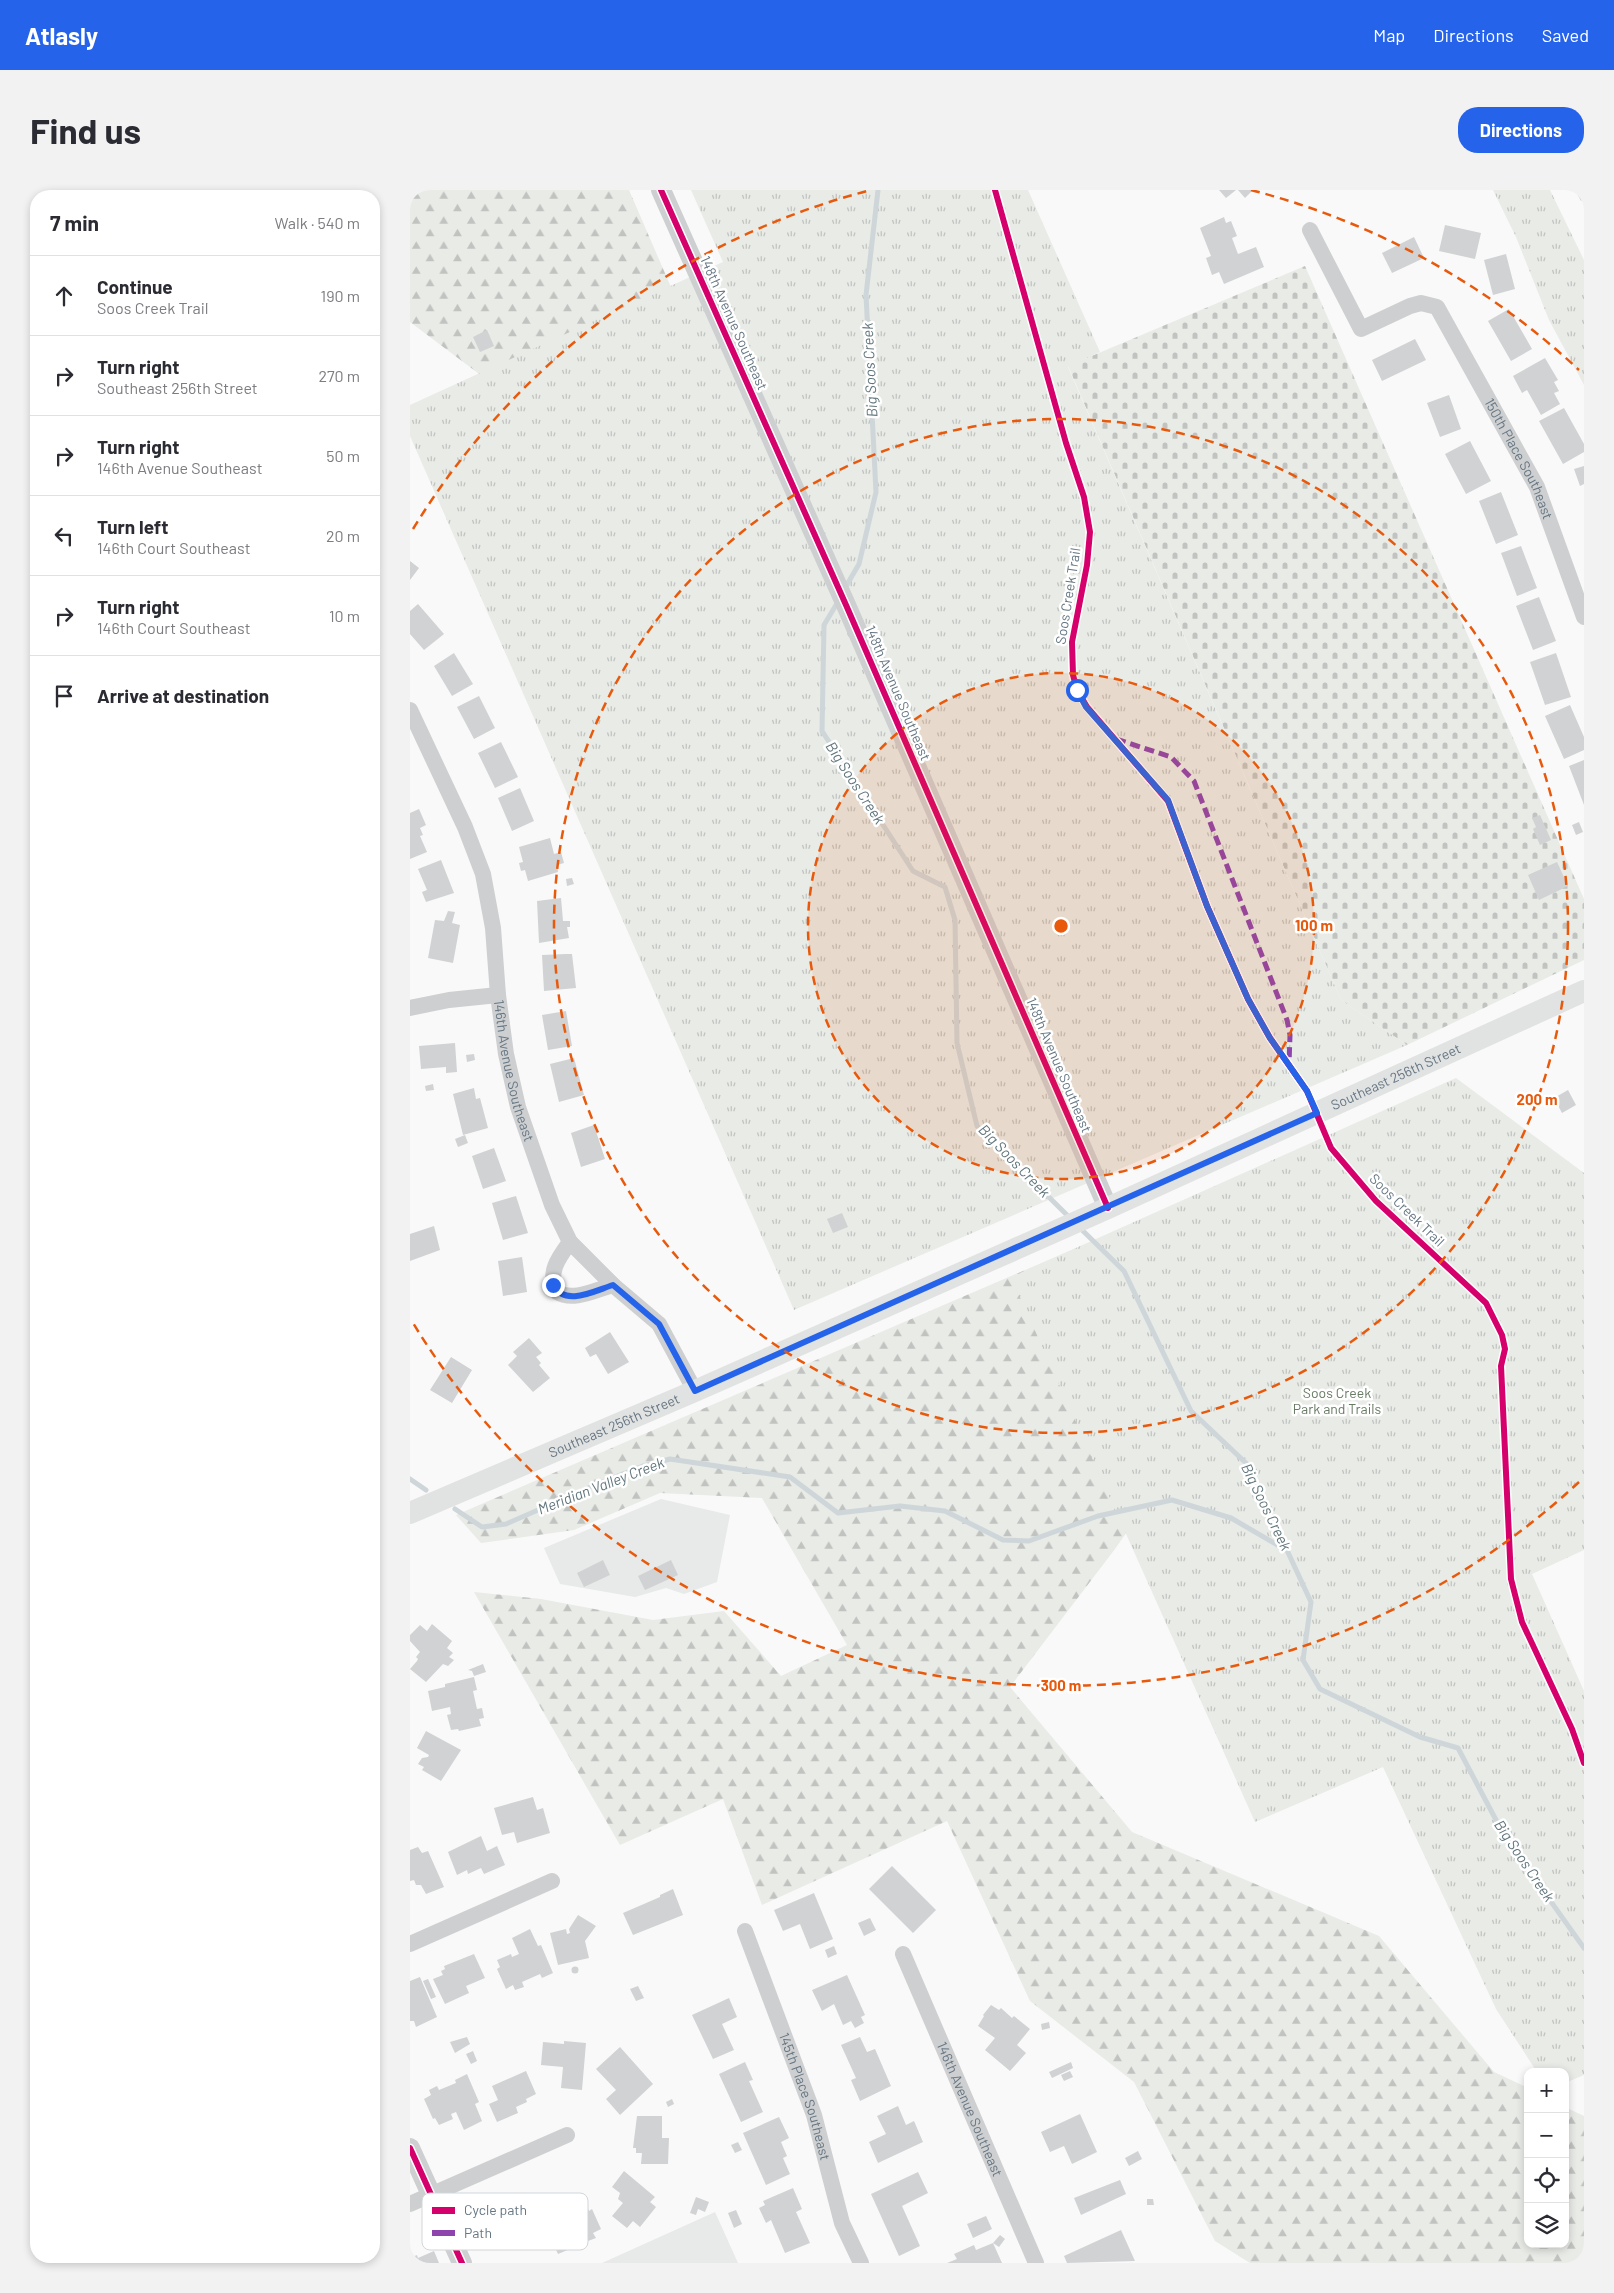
<!DOCTYPE html>
<html lang="en">
<head>
<meta charset="utf-8">
<style>
  :root { --surface:#fff; --page:#f2f2f3; --text:#2b2b33; --muted:#7c7c81; --line:#e1e1e2; --accent:#2563eb }
  body { margin:0; font-family:Barlow,sans-serif; background:var(--page); color:var(--text) }
  .controls { position:absolute; right:15px; bottom:15px; display:grid; overflow:hidden; border-radius:10px; box-shadow:0 2px 8px #0003 }
  .controls button { width:45px; height:45px; display:grid; place-items:center; padding:0; border:0; border-bottom:1px solid var(--line); background:var(--surface); color:var(--text); font:25px sans-serif }
  .stop { position:absolute; width:15px; height:15px; margin:-11px; border:4px solid #2563eb; border-radius:50%; background:#fff }
  .stop.end { background:#2563eb; border-color:#fff; box-shadow:0 1px 5px #0008 }
  .list { margin:0; padding:0; list-style:none }
  h2 { display:flex; justify-content:space-between; align-items:center; height:65px; margin:0; padding:0 20px; font-size:21px }
  h2 small { font-size:16px; font-weight:400; color:var(--muted) }
  .list li { display:grid; grid-template-columns:32px 1fr auto; gap:15px; align-items:center; box-sizing:border-box; height:80px; padding:0 20px; border-top:1px solid var(--line) }
  .list b { display:block; font-size:19px; white-space:nowrap }
  .list p { margin:0; font-size:16px; white-space:nowrap; color:var(--muted) }
  .list em { font-size:16px; font-style:normal; color:var(--muted) }
  .icon { flex:none; width:28px; height:28px; fill:none; stroke:currentColor; stroke-width:2; stroke-linecap:round; stroke-linejoin:round }
  .map { position:relative; flex:none; width:1174px; height:2073px; overflow:hidden; border-radius:20px }
  header { display:flex; align-items:center; gap:30px; box-sizing:border-box; height:70px; padding:0 25px; background:var(--accent); color:#fff }
  header strong { font-size:24px }
  nav { display:flex; gap:28px; margin-inline-start:auto; font-size:18px }
  .intro { display:flex; align-items:center; justify-content:space-between; box-sizing:border-box; height:120px; padding:0 30px }
  h1 { margin:0; font-size:35px }
  .button { padding:12px 22px; border-radius:20px; background:var(--accent); color:#fff; font-size:18px; font-weight:700 }
  main { display:flex; gap:30px; padding:0 30px }
  aside { flex:1; background:var(--surface); border-radius:20px; box-shadow:0 2px 8px #0003 }
  .map>svg:first-child { display:block }
  .built { fill:#e8e9e9 }
  .forest { fill:url(#forest-firs) }
  .cemetery { fill:url(#cemetery-stones) }
  .park { fill:url(#park-tufts) }
  .lines { fill:none; stroke-linecap:round; stroke-linejoin:round }
  .stream { stroke:#ced6d9; stroke-width:5 }
  .building { fill:#d0d2d3 }
  .minor { stroke:#cecfd0; stroke-width:16 }
  .tertiary { stroke:#cecfd0; stroke-width:20 }
  .secondary { stroke:#e1e2e2; stroke-width:22 }
  .quiet { stroke:#8e44ad; stroke-width:5; stroke-dasharray:10 5; stroke-linecap:butt }
  .cycleway-casing { stroke:#fff; stroke-width:9 }
  .cycleway { stroke:#d6006c; stroke-width:6 }
  .route { stroke:#2563eb; stroke-width:6 }
  .ring { fill:none; stroke:#e8590c; stroke-width:2.5; stroke-dasharray:9 6 }
  .labels { text-anchor:middle; stroke-width:5; stroke-linejoin:round; paint-order:stroke }
  .street-label { font-size:14px; fill:#657683; stroke:#fff }
  .park-label { font-size:14px; fill:#687a64; stroke:#fff }
  .water-label { font-size:15px; font-style:italic; fill:#60757c; stroke:#fff }
  .key { fill:#fff; stroke:#d1d6da; stroke-width:1 }
  .key-label { font-size:14px; fill:#657683 }
  .centre { fill:#e8590c; stroke:#fff; stroke-width:2.5 }
  .ring-label { font-size:15px; text-anchor:middle; font-weight:bold; fill:#e8590c; stroke:#fff; stroke-width:5; stroke-linejoin:round; paint-order:stroke }
</style>
</head>
<body>
<header>
<strong>Atlasly</strong>
<nav><a>Map</a><a>Directions</a><a>Saved</a></nav>
</header>
<div class="intro"><h1>Find us</h1><a class="button">Directions</a></div>
<main>
<aside>
<h2>7 min<small>Walk · 540 m</small></h2>
<ul class="list">
<li><svg class="icon" aria-label="ahead" viewBox="0 0 24 24"><path d="M12 20V5M6 11l6-6 6 6"/></svg><div><b>Continue</b><p>Soos Creek Trail</p></div><em>190 m</em></li>
<li><svg class="icon" aria-label="right" viewBox="0 0 24 24"><path d="M7 20v-9h11M14 6l5 5-5 5"/></svg><div><b>Turn right</b><p>Southeast 256th Street</p></div><em>270 m</em></li>
<li><svg class="icon" aria-label="right" viewBox="0 0 24 24"><path d="M7 20v-9h11M14 6l5 5-5 5"/></svg><div><b>Turn right</b><p>146th Avenue Southeast</p></div><em>50 m</em></li>
<li><svg class="icon" aria-label="left" viewBox="0 0 24 24"><path d="M17 20v-9H6M10 6l-5 5 5 5"/></svg><div><b>Turn left</b><p>146th Court Southeast</p></div><em>20 m</em></li>
<li><svg class="icon" aria-label="right" viewBox="0 0 24 24"><path d="M7 20v-9h11M14 6l5 5-5 5"/></svg><div><b>Turn right</b><p>146th Court Southeast</p></div><em>10 m</em></li>
<li><svg class="icon" aria-label="arrive" viewBox="0 0 24 24"><path d="M6 21V4h12l-3 4 3 4H6"/></svg><div><b>Arrive at destination</b></div></li>
</ul>
</aside>
<div class="map">
<svg width="1174" height="2073" viewBox="0 0 1174 2073">
  <defs>
    <pattern id="forest-firs" width="22" height="20" patternUnits="userSpaceOnUse" patternTransform="scale(1.25)"><rect width="22" height="20" fill="#e8ebe6"/><path d="M5 1l3.5 6h-7zM16 11l3.5 6h-7z" fill="#c0c3c0"/></pattern>
    <pattern id="cemetery-stones" width="16" height="16" patternUnits="userSpaceOnUse" patternTransform="scale(1.25)"><rect width="16" height="16" fill="#e8ebe6"/><path d="M2 7V4a2 2 0 0 1 4 0v3zM10 15v-3a2 2 0 0 1 4 0v3z" fill="#c0c3c0"/></pattern>
    <pattern id="park-tufts" width="24" height="20" patternUnits="userSpaceOnUse" patternTransform="scale(1.25)"><rect width="24" height="20" fill="#e8ebe6"/><path d="M3 7l-1-3M5 7V3M7 7l1-3M15 17l-1-3M17 17v-4M19 17l1-3" fill="none" stroke="#c0c3c0"/></pattern>
  </defs>
  <rect width="100%" height="100%" fill="#f9f9f9"/>
  <!-- built -->
  <path class="built" d="M251,1309L320,1325L307,1392L274,1404L256,1398L225,1407L150,1394L134,1358Z
    M305,2022L328,2073H192Z"/>
  <!-- forest -->
  <path class="forest" d="M0,0H219L283,148L218,296L0,132Z
    M664,1059L765,1273L705,1359L600,1497L722,1642L969,1746L1084,1882L1118,1898V2054H1155V1917L1174,1926V2073H840L805,2051L724,1892L620,1811L537,1631L352,1715L313,1609L210,1655L64,1402L131,1409L243,1430L314,1421L371,1486L437,1455L352,1308L250,1303L164,1340L71,1353L46,1325Z"/>
  <!-- cemetery -->
  <path class="cemetery" d="M895,76L1174,709V770L997,855L931,810L658,176Z"/>
  <!-- park -->
  <path class="park" d="M281,0H618L690,162L658,177L931,810L997,855L384,1120L0,246V215L313,72Z
    M1083,0H1140L1174,70V195L1139,130L1106,47Z
    M1046,888L1174,983V1360L1122,1384L1174,1501V1885L1155,1893V1882H1127L1086,1819L973,1577L845,1632L601,1087Z"/>
  <g class="lines">
    <!-- stream -->
    <path class="stream" d="M435,398L449,374L466,302L456,105L468,0
      M429,410L414,435L412,541L503,681L535,697L545,730L547,853L567,936L661,1029
      M669,1037L714,1081L781,1221L837,1274L901,1412L893,1470L910,1499L1010,1547L1048,1558L1095,1647L1174,1758
      M0,1289L16,1300
      M45,1319L72,1337L96,1334L185,1295L233,1276L260,1269L380,1287L428,1323L490,1316L535,1321L593,1350L619,1351L688,1326L762,1310L821,1328L876,1360"/>
  </g>
  <!-- building -->
  <path class="building" d="M809,0H826L816,8Z
    M828,0H843L835,8Z
    M1165,0H1174V9L1171,11Z
    M814,27L816,33L821,31L827,46L822,48L828,64L846,57L854,77L814,94L809,82L802,85L796,68L801,66L790,38Z
    M1035,35L1071,43L1065,69L1029,61Z
    M1004,47L1014,68L982,83L972,63Z
    M1096,64L1105,99L1083,105L1074,70Z
    M1099,119L1122,159L1101,171L1078,131Z
    M77,140L84,156L70,162L63,147Z
    M1005,149L1016,170L972,191L962,170Z
    M1135,168L1148,190L1144,192L1149,201L1144,203L1150,214L1131,225L1117,200L1112,203L1103,186Z
    M1039,205L1051,239L1030,247L1017,213Z
    M1154,218L1174,254V262L1153,274L1129,231Z
    M1060,251L1081,291L1056,304L1035,264Z
    M1174,276V294L1170,296L1164,279Z
    M1091,302L1108,345L1086,354L1069,311Z
    M1111,356L1127,398L1107,406L1091,363Z
    M0,371L9,378L0,390Z
    M1129,407L1146,451L1123,460L1106,416Z
    M8,414L34,444L14,460L0,444V421Z
    M44,463L63,494L42,506L24,476Z
    M1146,463L1161,507L1135,515L1120,472Z
    M69,506L85,538L64,549L47,517Z
    M1160,515L1174,547V560L1154,569L1135,526Z
    M91,552L108,587L85,598L68,563Z
    M1174,570V615L1159,576Z
    M110,598L124,631L102,641L88,608Z
    M9,619L16,635L10,638L13,645L10,646L17,662L0,669V623Z
    M1130,625L1141,650L1130,655L1123,639L1126,637L1122,628Z
    M1169,632L1173,642L1166,645L1162,635Z
    M140,648L144,664L151,662L154,673L147,675L148,682L118,691L115,680L111,681L109,673L113,672L109,657Z
    M31,670L44,703L16,712L12,702L17,700L8,679Z
    M1147,672L1158,696L1129,710L1118,685Z
    M162,688L164,694L157,696L156,689Z
    M151,708L153,731H160V737H157L159,748L129,753L127,711Z
    M38,721L45,722L42,733L50,735L43,773L18,768L25,730L34,731Z
    M156,764H162L166,798L134,801L132,765Z
    M156,821L162,856L138,860L132,825Z
    M45,853L47,882L36,883V877L11,879L9,856Z
    M64,864L65,870L57,872L56,865Z
    M164,868L174,905L149,912L140,874Z
    M23,894L24,900L16,901L15,896Z
    M64,898L66,909L70,908L78,938L53,945L43,904Z
    M1158,900L1166,915L1152,923L1144,908Z
    M184,935L195,969L171,977L161,943Z
    M55,945L58,953L48,957L45,949Z
    M84,958L96,991L73,999L62,966Z
    M106,1006L118,1043L93,1050L82,1013Z
    M432,1023L438,1037L423,1043L417,1029Z
    M24,1036L30,1060L0,1071V1044Z
    M112,1067L117,1102L93,1106L88,1071Z
    M200,1142L219,1172L198,1184L186,1164L180,1167L175,1158Z
    M119,1148L132,1163L126,1167L131,1173L129,1175L140,1188L123,1202L98,1175L107,1166L103,1162Z
    M41,1167L62,1180L42,1213L20,1200Z
    M193,1370L200,1385L174,1397L167,1383Z
    M261,1370L268,1385L235,1400L228,1386Z
    M22,1434L42,1451L37,1458L43,1463L39,1467L44,1470L38,1476L33,1474L16,1492L0,1479L7,1471L8,1469L6,1467L10,1462L0,1451V1445L10,1435L17,1441Z
    M73,1474L76,1482L64,1486L62,1481L58,1480Z
    M64,1487L67,1500L63,1501L67,1519L72,1518L74,1528L69,1529L71,1536L49,1541L48,1539L41,1540L37,1525L41,1524L40,1517L22,1521L18,1501L35,1497V1494Z
    M16,1541L51,1560L31,1591L12,1580L14,1577L8,1574L12,1568L18,1567L19,1565L7,1558Z
    M123,1607L127,1620L133,1618L140,1643L107,1653L104,1642L92,1645L84,1618Z
    M71,1646L77,1661L87,1656L95,1675L74,1684L71,1678L58,1684L57,1680L47,1685L38,1662Z
    M8,1657L12,1663L18,1661L34,1697L16,1704L11,1695H6L4,1690L0,1691V1660Z
    M482,1676L526,1720L503,1743L459,1699Z
    M263,1699L273,1725L223,1745L213,1723L250,1707V1705Z
    M404,1703L423,1749L400,1759L390,1734L373,1741L364,1720Z
    M168,1725L186,1736L175,1751L179,1768L148,1775L140,1743L156,1739L157,1744L160,1743L159,1739Z
    M460,1728L466,1740L454,1746L448,1733Z
    M120,1739L128,1756L131,1755L143,1783L132,1788L130,1784L112,1792L114,1797L105,1800L103,1795L96,1799L87,1779L90,1777L87,1770L101,1764L102,1767L109,1764L102,1748Z
    M424,1756L427,1764L418,1768L415,1760Z
    M64,1764L75,1788L56,1796L59,1803L35,1814L23,1789L33,1785L31,1781L35,1779L34,1776Z
    M161.5 1780a3.5 3.5 0 1 1 7 0a3.5 3.5 0 1 1-7 0Z
    M437,1785L455,1825L451,1827L454,1833L445,1838L441,1831L433,1835L424,1814L412,1821L402,1800Z
    M10,1787L27,1827L6,1837L4,1831H0V1791Z
    M18,1789L26,1807L21,1809L13,1791Z
    M228,1796L234,1808L226,1811L220,1799Z
    M319,1808L327,1827L312,1834L324,1860L303,1869L282,1825Z
    M581,1815L589,1820L591,1818L602,1828L604,1826L620,1839L607,1855L616,1863L600,1881L575,1860L585,1848L568,1836L574,1826L573,1825Z
    M639,1832L640,1838L632,1840L631,1834Z
    M57,1847L60,1854L45,1863L40,1852Z
    M450,1847L457,1862L465,1859L481,1896L450,1911L441,1890L446,1888L431,1855Z
    M154,1851L176,1853L172,1900L151,1898L153,1877L131,1875L133,1852L154,1854Z
    M210,1857L243,1894L210,1925L196,1909L206,1900L186,1879Z
    M63,1861L67,1871L61,1874L56,1864Z
    M335,1872L343,1890L339,1891L353,1922L331,1932L309,1884Z
    M661,1872L663,1878L642,1888L639,1882Z
    M116,1881L126,1904L116,1909L117,1912L106,1917L108,1923L87,1932L79,1914L88,1910L82,1896Z
    M660,1881L663,1887L654,1891L651,1885Z
    M57,1884L69,1912L65,1914L72,1931L54,1940L46,1922L41,1924L43,1929L29,1935L25,1928L23,1929L14,1909L21,1905L19,1900L27,1896L29,1900L46,1893L45,1890Z
    M262,1909L264,1914L258,1917L256,1912Z
    M488,1916L496,1935L504,1931L513,1952L468,1973L459,1952L476,1944L467,1926Z
    M670,1924L687,1962L662,1974L654,1956L640,1962L631,1942Z
    M227,1926H252V1948H259L258,1974H231L232,1963H226V1958H223Z
    M369,1927L379,1948L371,1952L377,1966L373,1968L380,1984L356,1995L333,1943Z
    M328,1952L332,1960L325,1963L321,1955Z
    M728,1961L732,1969L719,1976L715,1968Z
    M214,1981L245,2007L240,2012L246,2017L230,2037L223,2031L217,2038L202,2026L213,2013L208,2009L210,2003L202,1997Z
    M508,1982L518,2003L492,2016L510,2056L489,2066L461,2004Z
    M710,1990L716,2004L671,2025L664,2008Z
    M383,1998L392,2019L386,2022L400,2053L375,2063L361,2030L356,2033L349,2018L355,2015L353,2011Z
    M286,2007L299,2012L295,2022L288,2019L286,2025L280,2023Z
    M737,2009H743L744,2015H737Z
    M150,2010L157,2027L164,2024L162,2020L176,2014L179,2021L182,2019L191,2039L183,2043L186,2048L178,2051L176,2047L158,2055L160,2059L148,2064L136,2037L139,2035L131,2018Z
    M326,2020L332,2034L324,2038L318,2023Z
    M576,2026L582,2039L563,2048L557,2034Z
    M711,2040L725,2071L657,2073L654,2066Z
    M590,2045L595,2049L589,2057L583,2053Z
    M583,2053L592,2073H537L547,2069L544,2064L564,2055L566,2060Z
    M24,2061L29,2073H0V2068L7,2065L8,2068Z"/>
  <g class="lines">
    <!-- minor -->
    <g class="minor">
      <path id="s1" d="M900,40L951,139L1000,116L1011,113L1027,117L1127,297L1174,427"/>
      <path id="s2" d="M0,520L55,637L73,684L83,738L88,805L96,864L108,917L142,1015L160,1052L203,1095L249,1134L285,1201"/>
      <path d="M0,818L39,810L88,805"/>
      <path d="M160,1052C149,1067 137,1082 147,1102C163,1112 185,1100 203,1095"/>
      <path id="s3" d="M335,1741L404,1925L432,2033L451,2073"/>
      <path d="M0,1754L142,1691"/>
      <path id="s4" d="M493,1764L626,2073"/>
      <path d="M0,2014L157,1945"/>
    </g>
    <!-- tertiary -->
    <path class="tertiary" d="M251,0L436,415L698,1018
      M0,1958L52,2073"/>
    <!-- secondary -->
    <path class="secondary" id="s5" d="M0,1323L285,1201L698,1018L1174,801"/>
    <!-- quiet -->
    <path class="quiet" d="M706,549L761,567L784,591L877,830L880,845L879,874"/>
    <defs>
      <path id="cycleway" d="M251,0L436,415L698,1018
        M585,0L656,253L674,307L680,342L677,375L662,452L663,485L667,500L677,517L758,611L797,716L838,809L860,848L897,901L921,958L966,1011L1076,1113L1092,1145L1095,1159L1091,1176L1101,1389L1112,1432L1162,1539L1174,1573
        M0,1958L52,2073"/>
    </defs>
    <!-- cycleway casing -->
    <use href="#cycleway" class="cycleway-casing"/>
    <!-- cycleway -->
    <use href="#cycleway" class="cycleway"/>
  </g>
  <g class="lines">
    <!-- route -->
    <path class="route" d="M143,1095C155,1117 184,1101 203,1095L249,1134L285,1201L907,923L897,901L860,848L838,809L797,716L758,610L676,517L667,500"/>
  </g>
  <!-- distance rings -->
  <circle cx="651" cy="736" r="253" fill="#e8590c" fill-opacity=".12"/>
  <g class="ring">
    <circle cx="651" cy="736" r="253"/>
    <circle cx="651" cy="736" r="507"/>
    <path d="M1169 1292A760 760 0 0 1 3 1133M3 339A760 760 0 0 1 461 0M841 0A760 760 0 0 1 1169 180"/>
  </g>
  <g class="labels">
    <!-- street labels -->
    <g class="street-label">
      <text transform="translate(324 133) rotate(66)" y="5">148th Avenue Southeast</text>
      <text dy="5" stroke="none"><textPath href="#s1" startOffset="366">150th Place Southeast</textPath></text>
      <text transform="translate(658 406) rotate(-81)" y="5">Soos Creek Trail</text>
      <text transform="translate(488 503) rotate(67)" y="5">148th Avenue Southeast</text>
      <text transform="translate(649 875) rotate(67)" y="5">148th Avenue Southeast</text>
      <text dy="5" stroke="none"><textPath href="#s2" startOffset="379">146th Avenue Southeast</textPath></text>
      <text dy="5" stroke="none"><textPath href="#s5" startOffset="1078">Southeast 256th Street</textPath></text>
      <text transform="translate(997 1020) rotate(44)" y="5">Soos Creek Trail</text>
      <text dy="5" stroke="none"><textPath href="#s5" startOffset="222">Southeast 256th Street</textPath></text>
      <text dy="5" stroke="none"><textPath href="#s3" startOffset="176">145th Place Southeast</textPath></text>
      <text dy="5" stroke="none"><textPath href="#s4" startOffset="169">146th Avenue Southeast</textPath></text>
    </g>
    <!-- park labels -->
    <g class="park-label">
      <text x="927" y="1208">Soos Creek<tspan x="927" dy="16">Park and Trails</tspan></text>
    </g>
    <!-- water labels -->
    <g class="water-label">
      <text transform="translate(460 180) rotate(-93)" y="5">Big Soos Creek</text>
      <text transform="translate(445 593) rotate(57)" y="5">Big Soos Creek</text>
      <text transform="translate(604 971) rotate(46)" y="5">Big Soos Creek</text>
      <text transform="translate(191 1296) rotate(-21)" y="5">Meridian Valley Creek</text>
      <text transform="translate(856 1317) rotate(64)" y="5">Big Soos Creek</text>
      <text transform="translate(1114 1671) rotate(56)" y="5">Big Soos Creek</text>
    </g>
  </g>
  <!-- legend -->
  <rect x="12" y="2003" width="166" height="57" rx="8" class="key"/>
  <rect x="22" y="2017" width="23" height="7" fill="#d6006c"/>
  <rect x="22" y="2040" width="23" height="6" fill="#8e44ad"/>
  <g class="key-label">
    <text x="54" y="2025">Cycle path</text>
    <text x="54" y="2048">Path</text>
  </g>
  <circle cx="651" cy="736" r="8" class="centre"/>
  <g class="ring-label">
    <text x="904" y="741">100 m</text>
    <text x="1127" y="915">200 m</text>
    <text x="651" y="1501">300 m</text>
  </g>
</svg>
<div class="controls">
<button>+</button>
<button>−</button>
<button><svg class="icon" aria-label="locate" viewBox="0 0 24 24"><circle cx="12" cy="12" r="6"/><path d="M12 2v4M12 18v4M2 12h4M18 12h4"/></svg></button>
<button><svg class="icon" aria-label="layers" viewBox="0 0 24 24"><path d="M12 4l9 5-9 5-9-5zM3 14l9 5 9-5"/></svg></button>
</div>
<div class="stop" style="left:667px;top:500px"></div>
<div class="stop end" style="left:143px;top:1095px"></div>
</div>
</main>
</body>
</html>
